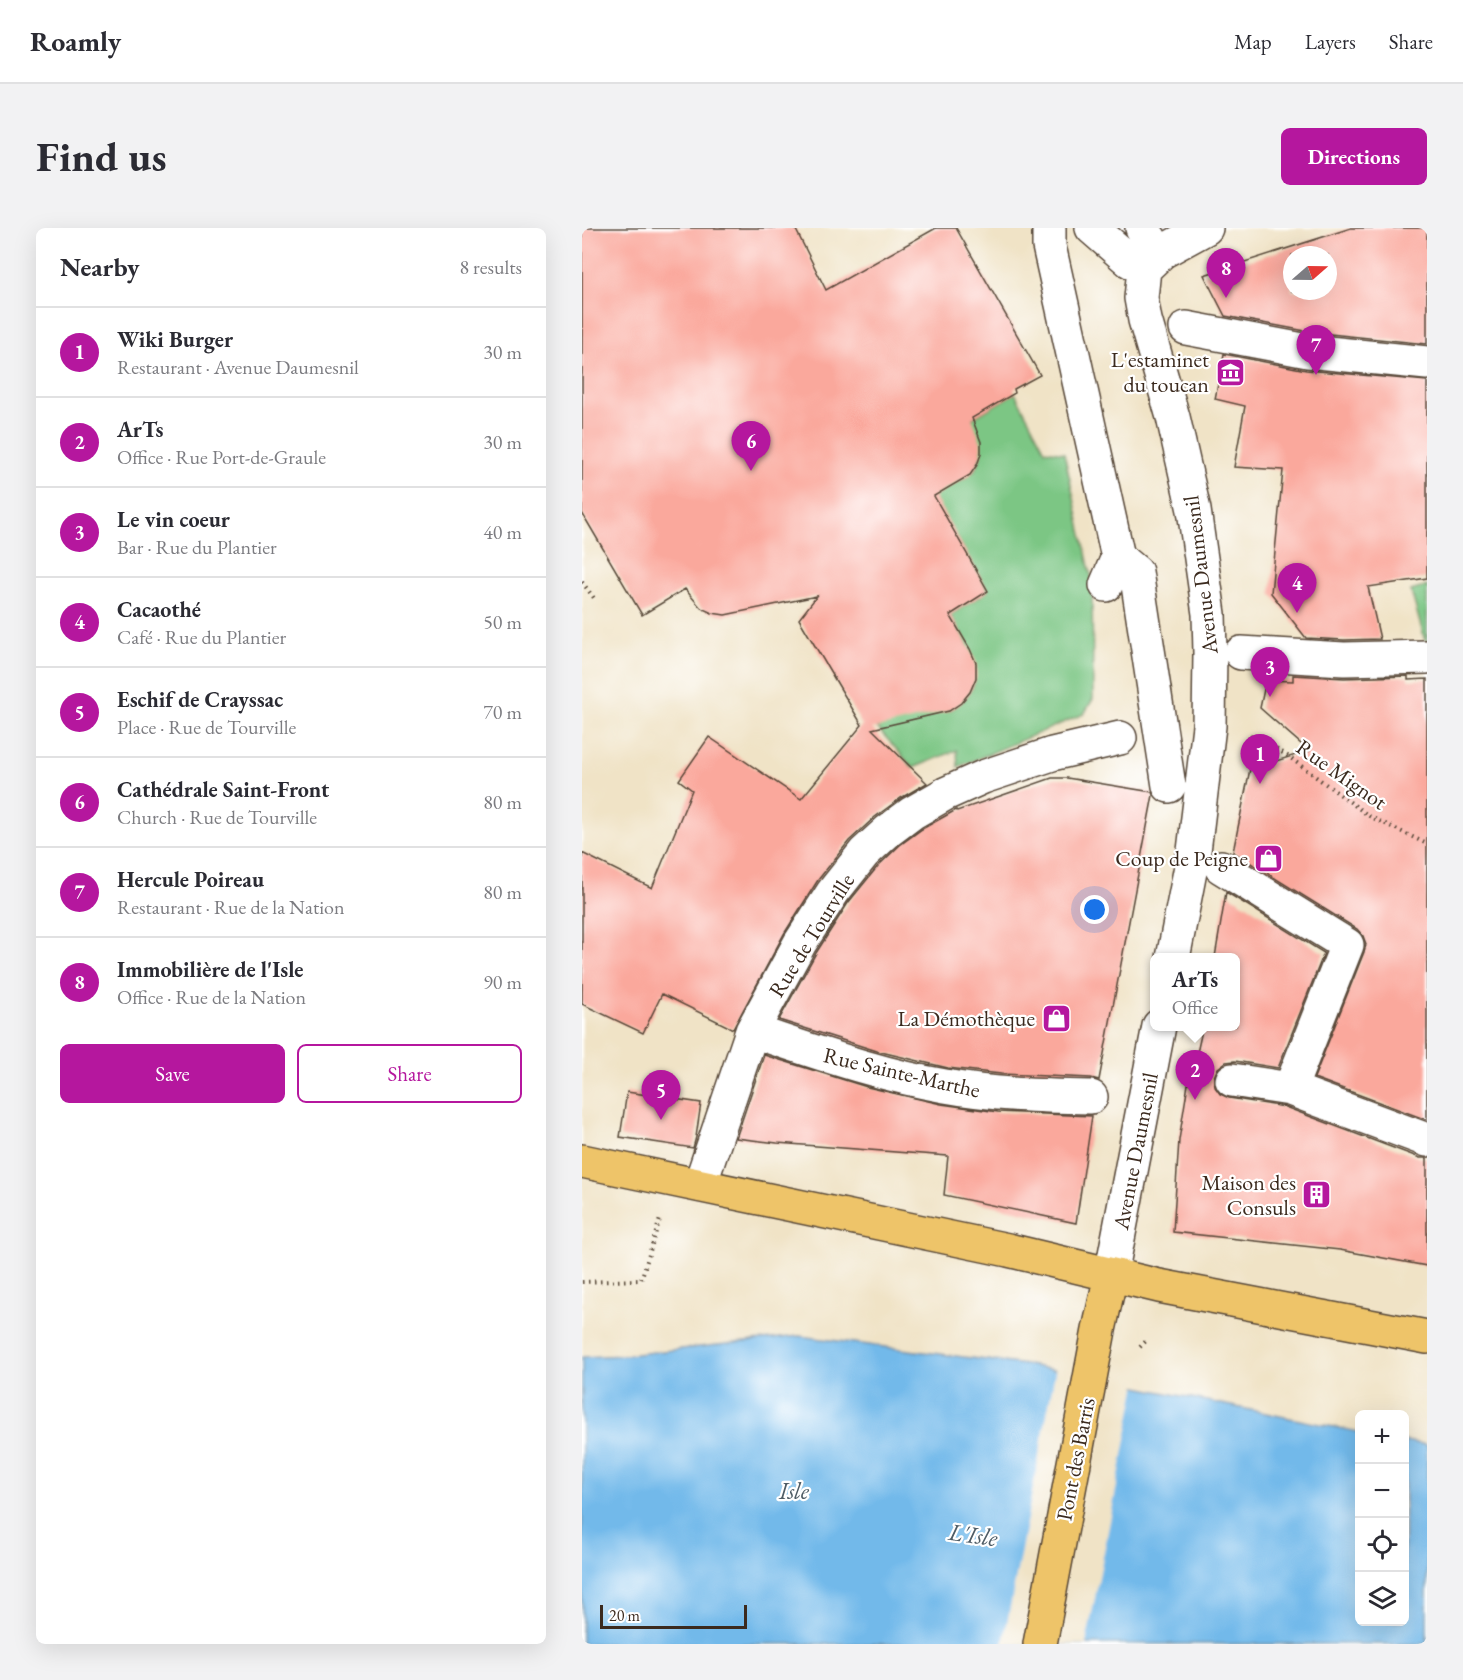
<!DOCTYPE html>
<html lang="en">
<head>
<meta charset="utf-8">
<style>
  :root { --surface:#fff; --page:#f2f2f3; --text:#2b2b33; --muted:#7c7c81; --line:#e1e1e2; --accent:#b5179e }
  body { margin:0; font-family:"EB Garamond",serif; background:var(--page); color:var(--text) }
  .controls { position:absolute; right:18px; bottom:18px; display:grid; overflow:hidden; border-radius:9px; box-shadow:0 6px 24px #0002 }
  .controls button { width:54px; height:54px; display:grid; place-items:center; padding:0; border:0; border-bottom:2px solid var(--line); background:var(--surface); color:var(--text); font:30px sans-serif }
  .compass { position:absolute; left:701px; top:18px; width:54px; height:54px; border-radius:50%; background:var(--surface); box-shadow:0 6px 24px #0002; rotate:70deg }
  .scale { position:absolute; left:18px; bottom:15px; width:147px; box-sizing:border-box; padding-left:6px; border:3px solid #3b2a1e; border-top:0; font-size:16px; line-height:21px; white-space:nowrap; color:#3b2a1e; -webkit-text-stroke:4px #fff; paint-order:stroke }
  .you { position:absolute; left:513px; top:682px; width:21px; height:21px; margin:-15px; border:4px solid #fff; border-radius:50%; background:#1a73e8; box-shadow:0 0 0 9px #1a73e833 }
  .badge { display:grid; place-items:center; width:39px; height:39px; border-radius:50%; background:var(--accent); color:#fff; font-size:20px; font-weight:700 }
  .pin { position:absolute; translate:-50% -50px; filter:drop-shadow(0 2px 3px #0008) }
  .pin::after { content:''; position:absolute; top:32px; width:21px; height:18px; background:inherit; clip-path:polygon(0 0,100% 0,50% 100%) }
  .popup { position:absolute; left:568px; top:725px; width:90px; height:78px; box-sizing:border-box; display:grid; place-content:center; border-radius:9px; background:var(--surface); filter:drop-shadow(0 2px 4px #0005); font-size:20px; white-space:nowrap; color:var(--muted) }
  .popup b { font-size:22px; color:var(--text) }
  .popup::after { content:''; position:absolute; left:50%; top:100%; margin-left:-12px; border:12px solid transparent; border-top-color:var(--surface) }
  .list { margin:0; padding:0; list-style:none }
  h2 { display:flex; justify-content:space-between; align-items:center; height:78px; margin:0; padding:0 24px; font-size:26px }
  h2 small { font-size:20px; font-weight:400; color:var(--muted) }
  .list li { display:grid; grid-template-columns:39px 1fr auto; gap:18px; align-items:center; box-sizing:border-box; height:90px; padding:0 24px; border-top:2px solid var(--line) }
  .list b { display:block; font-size:22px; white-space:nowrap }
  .list p { margin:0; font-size:20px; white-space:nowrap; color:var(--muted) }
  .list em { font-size:20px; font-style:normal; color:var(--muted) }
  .actions { display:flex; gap:12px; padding:18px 24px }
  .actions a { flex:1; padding:14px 0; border:2px solid var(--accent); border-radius:9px; text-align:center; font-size:21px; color:var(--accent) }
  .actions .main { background:var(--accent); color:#fff }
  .icon { flex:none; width:33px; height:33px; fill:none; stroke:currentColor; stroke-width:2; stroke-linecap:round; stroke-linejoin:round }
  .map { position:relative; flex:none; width:845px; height:1416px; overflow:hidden; border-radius:9px }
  header { display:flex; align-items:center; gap:36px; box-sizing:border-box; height:84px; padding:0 30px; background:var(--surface); border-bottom:2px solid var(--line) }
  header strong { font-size:28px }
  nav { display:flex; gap:33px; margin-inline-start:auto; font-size:21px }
  .intro { display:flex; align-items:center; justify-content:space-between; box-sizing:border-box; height:144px; padding:0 36px }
  h1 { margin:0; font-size:42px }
  .button { padding:15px 27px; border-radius:9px; background:var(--accent); color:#fff; font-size:21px; font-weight:700 }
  main { display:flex; gap:36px; padding:0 36px }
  aside { flex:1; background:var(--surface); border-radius:9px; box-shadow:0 6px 24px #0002 }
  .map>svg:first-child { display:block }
  .green { fill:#7cc684; stroke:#5c7851; stroke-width:1.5 }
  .water { fill:#72b9ea; stroke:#567284; stroke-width:1.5 }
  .pier { fill:#f0e3c6 }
  .building { fill:#faa89c; fill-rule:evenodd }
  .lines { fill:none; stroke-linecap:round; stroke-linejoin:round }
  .minor-casing { stroke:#564637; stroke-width:36 }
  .major-casing { stroke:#564637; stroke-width:36 }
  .path { stroke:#564637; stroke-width:4; stroke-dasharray:1.5 4.5; stroke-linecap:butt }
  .minor { stroke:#fff; stroke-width:33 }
  .major { stroke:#eec469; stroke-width:33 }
  .labels { text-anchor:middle; stroke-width:4.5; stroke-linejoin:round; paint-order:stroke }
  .poi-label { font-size:22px; fill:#3b2a1e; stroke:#fff; text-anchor:end }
  .street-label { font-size:22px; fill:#3b2a1e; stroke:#fff }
  .water-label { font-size:24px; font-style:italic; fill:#4e5c65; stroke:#fff }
</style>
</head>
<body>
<header>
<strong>Roamly</strong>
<nav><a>Map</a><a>Layers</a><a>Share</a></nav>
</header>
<div class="intro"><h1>Find us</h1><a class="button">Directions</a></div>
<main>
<aside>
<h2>Nearby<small>8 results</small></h2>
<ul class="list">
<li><span class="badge">1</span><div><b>Wiki Burger</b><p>Restaurant · Avenue Daumesnil</p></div><em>30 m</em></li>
<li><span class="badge">2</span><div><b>ArTs</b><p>Office · Rue Port-de-Graule</p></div><em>30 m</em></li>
<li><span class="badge">3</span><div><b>Le vin coeur</b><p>Bar · Rue du Plantier</p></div><em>40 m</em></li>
<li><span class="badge">4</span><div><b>Cacaothé</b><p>Café · Rue du Plantier</p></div><em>50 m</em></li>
<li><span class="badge">5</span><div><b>Eschif de Crayssac</b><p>Place · Rue de Tourville</p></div><em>70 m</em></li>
<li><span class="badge">6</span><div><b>Cathédrale Saint-Front</b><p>Church · Rue de Tourville</p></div><em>80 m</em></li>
<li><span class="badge">7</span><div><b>Hercule Poireau</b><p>Restaurant · Rue de la Nation</p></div><em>80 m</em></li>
<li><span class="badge">8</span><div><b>Immobilière de l'Isle</b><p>Office · Rue de la Nation</p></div><em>90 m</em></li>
</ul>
<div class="actions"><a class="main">Save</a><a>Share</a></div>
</aside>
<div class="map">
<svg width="845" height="1416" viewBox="0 0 845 1416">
  <rect width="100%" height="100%" fill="#fff"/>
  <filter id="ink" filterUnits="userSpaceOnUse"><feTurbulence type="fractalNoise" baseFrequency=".0167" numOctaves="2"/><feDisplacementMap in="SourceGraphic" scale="12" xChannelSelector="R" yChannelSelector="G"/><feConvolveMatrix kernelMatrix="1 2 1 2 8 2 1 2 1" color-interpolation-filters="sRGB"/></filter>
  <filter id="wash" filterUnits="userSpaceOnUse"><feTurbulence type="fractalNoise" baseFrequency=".008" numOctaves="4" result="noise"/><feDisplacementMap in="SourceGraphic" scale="24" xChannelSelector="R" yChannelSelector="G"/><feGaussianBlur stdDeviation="1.35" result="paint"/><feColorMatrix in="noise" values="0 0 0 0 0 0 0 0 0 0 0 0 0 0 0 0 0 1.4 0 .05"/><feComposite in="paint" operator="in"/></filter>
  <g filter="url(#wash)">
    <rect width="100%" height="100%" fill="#f0e3c6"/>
    <!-- green -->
    <path class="green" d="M433,165L463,222L482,225L510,352L511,471L502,486L376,539L375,522L331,540L253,452L290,430L367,483C413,455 389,422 368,387L406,363L335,240C344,244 356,254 365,255C370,256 378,253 383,250C406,236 400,211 388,192Z
      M845,358V413H843L829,363Z"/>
    <!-- water -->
    <path class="water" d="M217,1108L452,1138L777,1204L778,1394H822L823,1213L845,1217V1416H0V1129L45,1127Z"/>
    <!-- pier -->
    <path class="pier" d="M474,1139L555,1155L504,1416H421Z"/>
    <g id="blocks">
      <!-- building -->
      <path class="building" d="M0,0H213L244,62L354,0H374L458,147L432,161L433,165L390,190L399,214V226L395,237L388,247L352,268L406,363L368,387L388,421L394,435V450L388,464L379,475L367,483L290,501L345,555L319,570L293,589L267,613L236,652L202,706L151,801L80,766L61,805L0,776V625L70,660L110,562L97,552L127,509L219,571L280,497L217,391L235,368L143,387L130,385L119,380L103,361L60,387L0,285Z
        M769,0H845V116L729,104L643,88L622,47ZM710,27H746V63H710Z
        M642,126L724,142L845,153V350L786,359L798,411L762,412L724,410L689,365L701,242L652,239L663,178L633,171Z
        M711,447L762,450L826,448V452L845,451V892L732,850L782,724L784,716L781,708L775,701L651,624L668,541L727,523L678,480L684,452L711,453Z
        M470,550H485L570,564L571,567L517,852L509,850L419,846L366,840L295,823L197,792L234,725L266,675L296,638L318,617L340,601L374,582L375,583Z
        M644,664L742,725L696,840L653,833L644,834L636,840L632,849L633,859L638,866L647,870L703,879L838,930H845V1038L758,1022L591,1004L597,912L606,856H608L621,798H654V729H633Z
        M182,827L285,859L359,876L416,884L510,888L494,995L362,967L366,928L195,915L154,910Z
        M45,864L119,875L114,909L111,920L38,909Z"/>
    </g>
  </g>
  <g filter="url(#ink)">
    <use href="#blocks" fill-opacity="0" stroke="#564637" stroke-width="1.5"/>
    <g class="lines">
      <defs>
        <path id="minor" d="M467,0V18L536,329L554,344L587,558
          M510,0L548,33L562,41
          M560,0L568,11
          M562,41L559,70L563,92L591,189L612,282L627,386L628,425L627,498L612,623L591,730
          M562,41L580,24L624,0
          M604,100L726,123L845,135
          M524,357L536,329
          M659,425L762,431L845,429
          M639,639L765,717L708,861
          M170,803C234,824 298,847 363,858C412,867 460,868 509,869
          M650,852L708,861L845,912
          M118,957L170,803L218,715L251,664L282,625L306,603L330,585L363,566L401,549L470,526L538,510
          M529,1047L577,798"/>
        <path id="major" d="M0,933L426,1022L577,1058L845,1109
          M458,1416L517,1102L529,1047"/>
      </defs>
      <!-- minor casing -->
      <use href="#minor" class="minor-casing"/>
      <!-- major casing -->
      <use href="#major" class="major-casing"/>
      <!-- path -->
      <path class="path" d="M0,354L12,370
        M668,507L703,526L787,588L845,616
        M0,1054L59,1052L78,991
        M558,1119L566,1111"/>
      <!-- minor -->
      <use href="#minor" class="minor"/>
      <!-- major -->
      <use href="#major" class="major"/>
    </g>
  </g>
  <!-- icons -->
  <defs>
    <symbol id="museum-square" viewBox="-11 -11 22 22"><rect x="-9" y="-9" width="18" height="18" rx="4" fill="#b5179e" stroke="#fff"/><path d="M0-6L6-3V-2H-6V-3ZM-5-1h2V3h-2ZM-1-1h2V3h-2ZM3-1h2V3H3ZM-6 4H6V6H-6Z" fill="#fff"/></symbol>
    <symbol id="shop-square" viewBox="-11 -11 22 22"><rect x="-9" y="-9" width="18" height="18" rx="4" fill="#b5179e" stroke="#fff"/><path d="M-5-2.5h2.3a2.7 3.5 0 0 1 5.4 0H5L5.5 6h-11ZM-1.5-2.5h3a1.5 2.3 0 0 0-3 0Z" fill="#fff"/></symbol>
    <symbol id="building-square" viewBox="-11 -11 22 22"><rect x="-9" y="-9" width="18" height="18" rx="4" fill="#b5179e" stroke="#fff"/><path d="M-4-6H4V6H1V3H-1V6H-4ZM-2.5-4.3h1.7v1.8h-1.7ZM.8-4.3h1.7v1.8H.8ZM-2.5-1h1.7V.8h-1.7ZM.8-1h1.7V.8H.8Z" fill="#fff"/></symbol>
  </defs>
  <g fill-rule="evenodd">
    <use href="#museum-square" x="632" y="128" width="33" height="33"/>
    <use href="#shop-square" x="670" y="614" width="33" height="33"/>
    <use href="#shop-square" x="458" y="774" width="33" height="33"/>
    <use href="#building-square" x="718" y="950" width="33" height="33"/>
  </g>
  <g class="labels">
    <!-- poi labels -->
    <g class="poi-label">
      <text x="627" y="139">L'estaminet<tspan x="627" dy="25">du toucan</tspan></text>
      <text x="666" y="638">Coup de Peigne</text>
      <text x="453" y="798">La Démothèque</text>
      <text x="714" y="962">Maison des<tspan x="714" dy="25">Consuls</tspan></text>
    </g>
    <!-- street labels -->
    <g class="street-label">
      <text transform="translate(618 347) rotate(-97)" y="8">Avenue Daumesnil</text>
      <text transform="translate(760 546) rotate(35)" y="8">Rue Mignot</text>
      <text transform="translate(229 707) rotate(-58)" y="8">Rue de Tourville</text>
      <text transform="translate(320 844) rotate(13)" y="8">Rue Sainte-Marthe</text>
      <text transform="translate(553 923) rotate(-79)" y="8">Avenue Daumesnil</text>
      <text transform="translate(493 1231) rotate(-79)" y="8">Pont des Barris</text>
    </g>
    <!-- water labels -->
    <g class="water-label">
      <text x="212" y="1271">Isle</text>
      <text transform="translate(391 1307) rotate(8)" y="8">L'Isle</text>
    </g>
  </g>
</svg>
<div class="controls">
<button>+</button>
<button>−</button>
<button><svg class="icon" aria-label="locate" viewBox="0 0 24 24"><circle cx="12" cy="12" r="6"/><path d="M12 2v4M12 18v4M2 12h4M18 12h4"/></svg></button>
<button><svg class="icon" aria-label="layers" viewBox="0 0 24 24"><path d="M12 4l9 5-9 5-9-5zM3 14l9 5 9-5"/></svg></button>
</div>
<svg class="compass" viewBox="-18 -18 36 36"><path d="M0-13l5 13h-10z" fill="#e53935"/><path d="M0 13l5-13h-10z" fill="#7c7c81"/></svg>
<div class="scale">20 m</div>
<div class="you"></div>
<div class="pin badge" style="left:678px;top:556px">1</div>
<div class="pin badge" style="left:613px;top:872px">2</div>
<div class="popup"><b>ArTs</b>Office</div>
<div class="pin badge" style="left:688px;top:469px">3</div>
<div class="pin badge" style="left:715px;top:385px">4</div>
<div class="pin badge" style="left:79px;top:892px">5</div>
<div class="pin badge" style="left:169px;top:243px">6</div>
<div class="pin badge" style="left:734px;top:147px">7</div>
<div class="pin badge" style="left:644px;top:70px">8</div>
</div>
</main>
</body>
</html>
